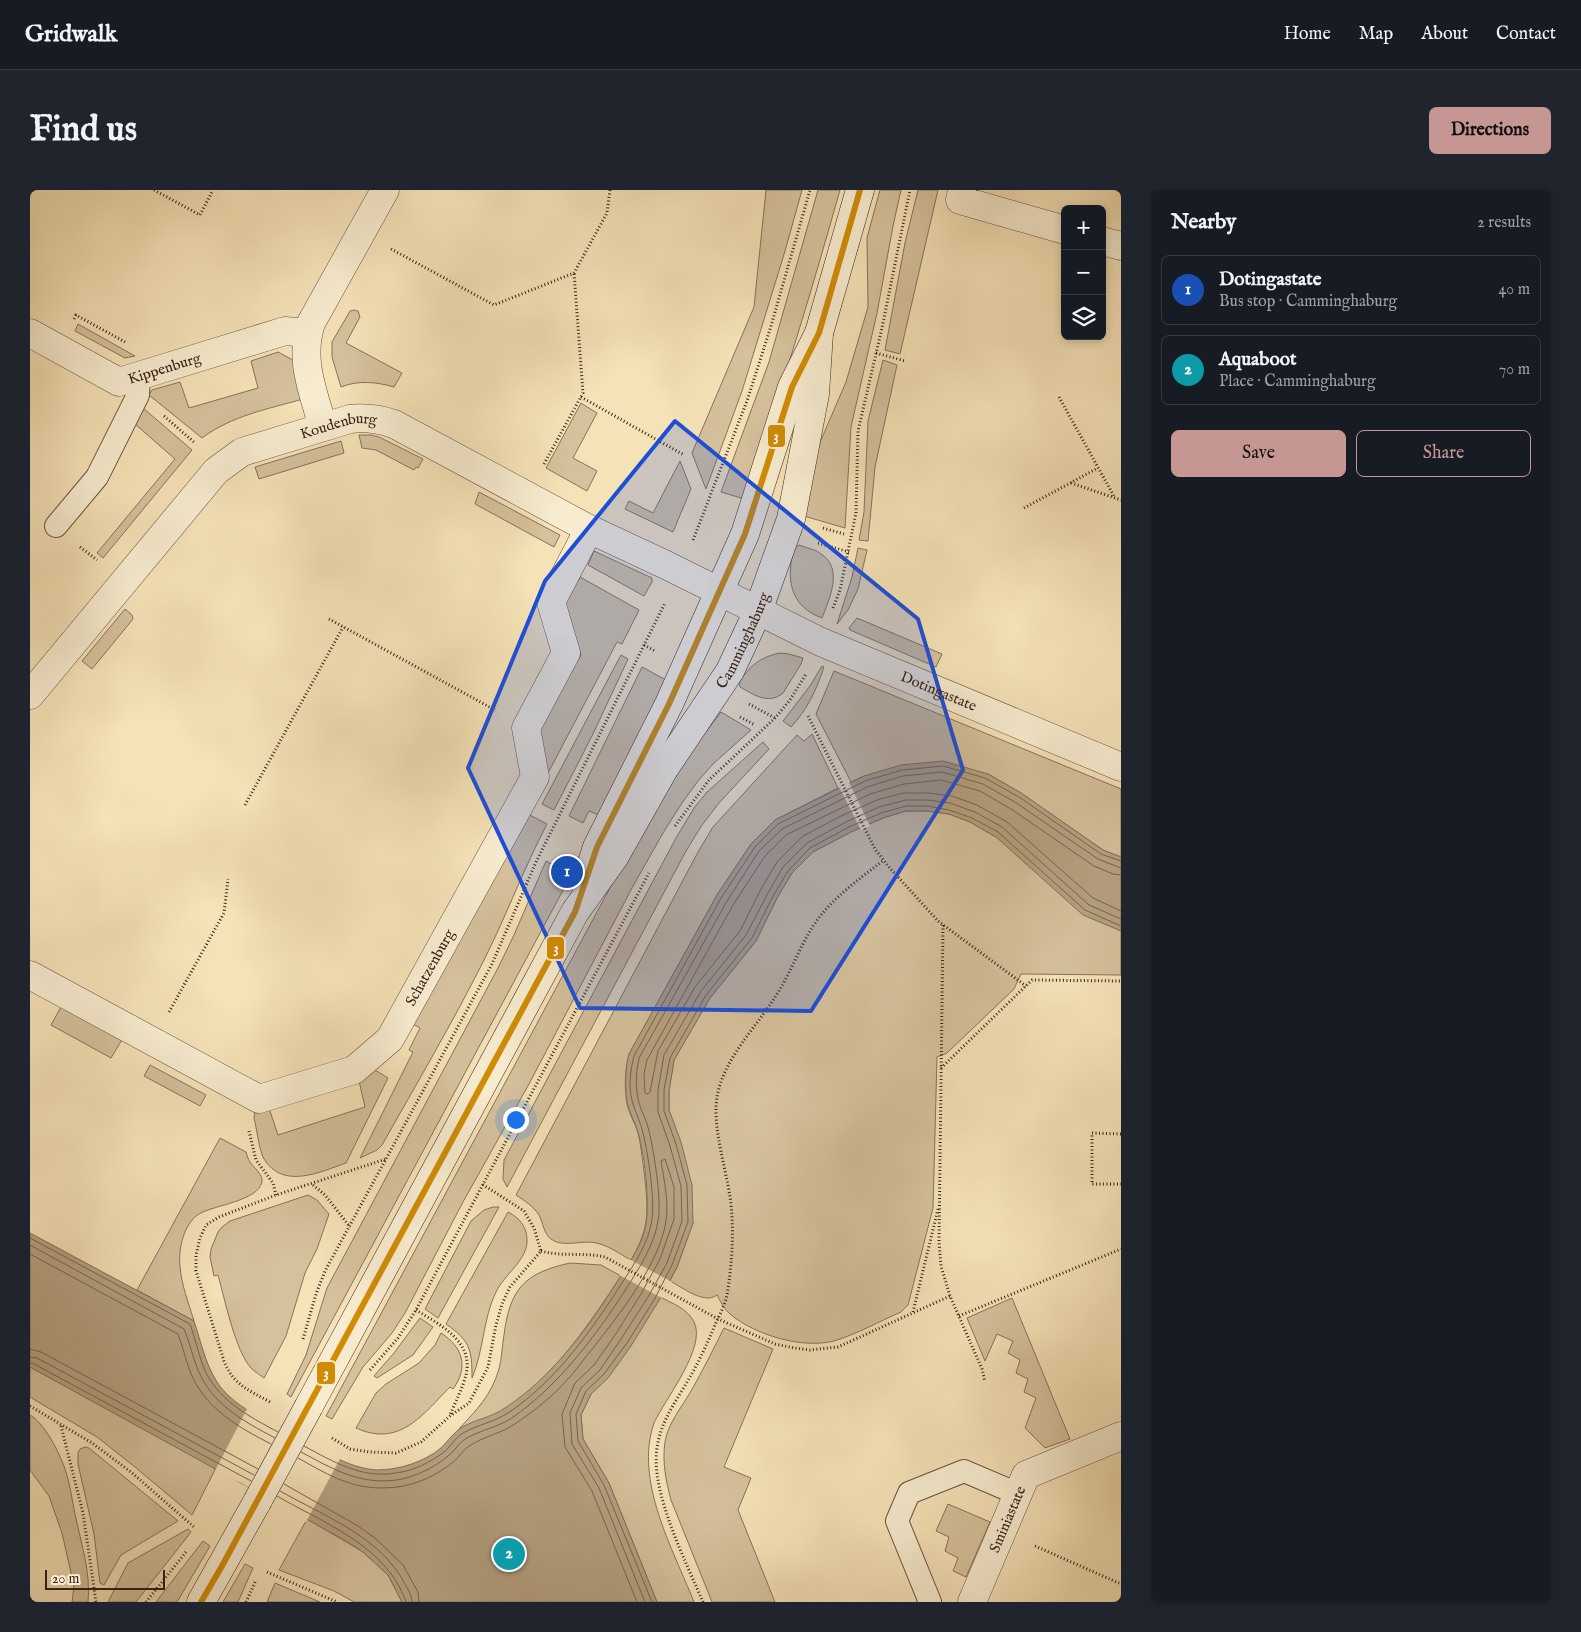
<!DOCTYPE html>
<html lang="en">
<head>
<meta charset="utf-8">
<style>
  :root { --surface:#171b24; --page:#20242c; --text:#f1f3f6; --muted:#9ea1a6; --line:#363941; --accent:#c59692 }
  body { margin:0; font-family:"IM FELL English",serif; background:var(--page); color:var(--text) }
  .controls { position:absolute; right:15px; top:15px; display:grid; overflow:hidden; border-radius:8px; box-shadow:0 2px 8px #0003 }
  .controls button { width:45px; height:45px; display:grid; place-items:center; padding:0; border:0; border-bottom:1px solid var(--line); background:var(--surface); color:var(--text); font:25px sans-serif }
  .scale { position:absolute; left:15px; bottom:12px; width:120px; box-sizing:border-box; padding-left:5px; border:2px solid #3a2218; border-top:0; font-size:14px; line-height:18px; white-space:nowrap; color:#3a2218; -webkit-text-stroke:4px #f8ecd0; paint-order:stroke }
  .you { position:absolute; left:485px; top:929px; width:18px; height:18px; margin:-12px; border:4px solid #fff; border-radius:50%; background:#1a73e8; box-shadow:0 0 0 8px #1a73e833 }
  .badge { display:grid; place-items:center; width:32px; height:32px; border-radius:50%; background:var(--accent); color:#fff; font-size:16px; font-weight:700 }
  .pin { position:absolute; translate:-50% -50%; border:2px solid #fff; box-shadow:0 1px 5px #0006 }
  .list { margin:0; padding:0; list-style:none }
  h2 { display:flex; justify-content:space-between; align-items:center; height:65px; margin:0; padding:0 20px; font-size:21px }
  h2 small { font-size:16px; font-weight:400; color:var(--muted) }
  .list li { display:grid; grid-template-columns:32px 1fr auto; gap:15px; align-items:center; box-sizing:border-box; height:70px; margin:0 10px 10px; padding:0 10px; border:1px solid var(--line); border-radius:8px }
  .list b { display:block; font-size:19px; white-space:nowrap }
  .list p { margin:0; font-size:16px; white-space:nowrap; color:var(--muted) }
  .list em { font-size:16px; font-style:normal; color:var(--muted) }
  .actions { display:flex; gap:10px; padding:15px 20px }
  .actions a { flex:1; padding:11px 0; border:1px solid var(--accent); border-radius:8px; text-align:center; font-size:18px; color:var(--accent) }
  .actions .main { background:var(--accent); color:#111 }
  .icon { flex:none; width:28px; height:28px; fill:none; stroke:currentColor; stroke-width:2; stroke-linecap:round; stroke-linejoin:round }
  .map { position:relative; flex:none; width:1091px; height:1412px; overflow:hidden; border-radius:8px }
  header { display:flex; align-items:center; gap:30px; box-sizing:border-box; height:70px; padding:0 25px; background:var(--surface); border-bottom:1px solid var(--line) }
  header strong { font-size:24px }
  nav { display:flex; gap:28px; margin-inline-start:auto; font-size:18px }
  .intro { display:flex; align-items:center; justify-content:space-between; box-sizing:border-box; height:120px; padding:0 30px }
  h1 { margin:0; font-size:35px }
  .button { padding:12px 22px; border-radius:8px; background:var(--accent); color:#111; font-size:18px; font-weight:700 }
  main { display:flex; gap:30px; padding:0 30px }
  aside { flex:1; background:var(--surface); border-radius:8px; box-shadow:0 2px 8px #0003 }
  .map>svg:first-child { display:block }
  .green { fill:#d5c19c; stroke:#88725a }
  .water { fill:#b5a181; stroke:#846e57 }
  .pier { fill:#f5e2b7 }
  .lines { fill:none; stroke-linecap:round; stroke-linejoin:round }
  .shore { stroke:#78624c; stroke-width:1 }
  .lane-casing { stroke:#695240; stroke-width:24 }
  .street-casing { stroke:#695240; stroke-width:29 }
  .secondary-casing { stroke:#3a2218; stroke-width:29 }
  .path { stroke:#3a2218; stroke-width:3; stroke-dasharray:1 2.5; stroke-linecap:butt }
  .lane { stroke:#f8ecd0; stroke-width:22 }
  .street { stroke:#f8ecd0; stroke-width:28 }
  .secondary { stroke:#f8ecd0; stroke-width:28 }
  .secondary-bridge-casing { stroke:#3a2218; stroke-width:29; stroke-linecap:butt }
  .secondary-bridge { stroke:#f8ecd0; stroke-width:28 }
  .bus-1-casing { stroke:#f8ecd0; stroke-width:10 }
  .bus-1 { stroke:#d18c05; stroke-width:6 }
  .marked { fill:#1d4ed8; fill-opacity:0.2; stroke:#1d4ed8; stroke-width:4; stroke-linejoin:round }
  .labels { text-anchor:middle; stroke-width:4; stroke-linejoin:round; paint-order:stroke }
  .street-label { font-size:15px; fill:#3a2218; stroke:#f8ecd0 }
  .line-badge { stroke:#f8ecd0; stroke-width:2 }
  .badge-label { font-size:14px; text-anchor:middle; font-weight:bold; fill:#fff }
</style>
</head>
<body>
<header>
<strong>Gridwalk</strong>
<nav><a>Home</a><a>Map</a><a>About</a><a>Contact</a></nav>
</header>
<div class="intro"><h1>Find us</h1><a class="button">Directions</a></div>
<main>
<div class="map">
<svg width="1091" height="1412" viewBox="0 0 1091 1412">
  <rect width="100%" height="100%" fill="#f5e2b7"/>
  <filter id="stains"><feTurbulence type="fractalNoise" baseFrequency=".004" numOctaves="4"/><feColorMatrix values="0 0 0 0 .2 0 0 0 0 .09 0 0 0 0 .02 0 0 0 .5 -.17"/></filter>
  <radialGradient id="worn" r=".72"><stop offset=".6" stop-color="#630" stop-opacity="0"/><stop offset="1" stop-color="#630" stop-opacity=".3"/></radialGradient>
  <!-- green -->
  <path class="green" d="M736,0H772L755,61L712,201L676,299L662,263L724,117Z
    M788,0H810C781,103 750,206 714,307L711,308L691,302L739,172Z
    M850,0H871L863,36L847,123L821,237L815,338L774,326L785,264L816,192L838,117L837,48Z
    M888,0H908L870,164L855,160L875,53Z
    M324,120L328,121L330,127L316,153L372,183L364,197C347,192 328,190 311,197L302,167V152L320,121Z
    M48,134L105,166L95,168L45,141Z
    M248,162L263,170L273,209C238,219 201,226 172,248L119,205L122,200L150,192L159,218L228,198L221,171Z
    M853,170L867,175L845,277L838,351L829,350L834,322L838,231Z
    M551,213L567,223L543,268L567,281L557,301L516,278Z
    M113,218L162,260L73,368L67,363L145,269L105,234Z
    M341,245L349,247L393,269L388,278L386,277L384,280L346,260L332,258L329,245Z
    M311,251L314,263L229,289L225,277Z
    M650,271L661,299L643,342L595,319L599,311L623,323Z
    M449,302L530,345L524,357L445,314Z
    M769,355C777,358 785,359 791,364C814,378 799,410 792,428C759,416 756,388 764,358Z
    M828,358L837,360L828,399L818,420L807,434L822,387Z
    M564,361L622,388V392L614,406L558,375Z
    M550,387L609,420L592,454L587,452L517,585L508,540L551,465L535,414Z
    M95,419L102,425L103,429L62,479L52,471Z
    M827,428L912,464L906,477L820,440L819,438Z
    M750,463L759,464L773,468L771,474L753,503C739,515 724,505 710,497L709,493C719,476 730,467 750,463Z
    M591,465L598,469L562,546L524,620L512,614Z
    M792,476L794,477C787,499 777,520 761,537L753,531L780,496Z
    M612,477L636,490L571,626L559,621L553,633L539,626Z
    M804,481L1091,599V667L1073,660L991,603L958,584L834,586L821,592L786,524Z
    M691,522L721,540L683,574L668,591L652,613L633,643L602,698L499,894L433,1012L375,1123L362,1143L333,1177L302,1229L296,1226L589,681L659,564Z
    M782,544L808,598L745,630L721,654L687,705L599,864C595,880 594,897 597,914C599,924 605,933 608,943C611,955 612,968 614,981C618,1018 621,1036 601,1070C591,1065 581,1057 570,1054C554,1048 535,1059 521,1049C514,1044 513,1033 509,1025C503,1016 495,1011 486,1005L668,662L683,637L767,545L774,551Z
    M733,552L739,559L689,613L672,635L656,661L477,997L473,989L474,970L646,648L664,618L677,602Z
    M876,621H897L919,624L940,632L966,647L1091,741V785L991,784L984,799L917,863L907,867L903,1018L878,1115L871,1122C850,1131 827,1144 804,1151C772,1159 725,1145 700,1124C694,1119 690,1111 687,1105C674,1115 652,1097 640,1091L647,1077L663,1033L639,920V901L644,870L680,808L726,751L747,708L762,683L783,662L821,642L853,628Z
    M496,623L517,634C494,678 477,724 455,768C423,832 387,893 352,955L347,960L330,968L383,862L379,860L390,838L381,833Z
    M516,671L539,684L536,690L538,691L261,1207L257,1204L276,1165L297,1098L468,778L484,745Z
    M32,815L93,848L81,868L21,835Z
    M120,875L176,905L170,916L114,886Z
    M345,880L358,888L316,973C290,982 253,1000 234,969C229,960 227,939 224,928L225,922L239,918L248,945L335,917L329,891Z
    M190,948L216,962C217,965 218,969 220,972C224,978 233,984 232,992C228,1011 184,1015 169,1024C154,1033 148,1059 150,1076C151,1094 159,1114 164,1131L107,1100Z
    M278,1005L287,1010L299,1024L287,1059L275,1083L256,1146L234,1188C230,1185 225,1182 221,1178C205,1160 195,1110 188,1085L184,1086L180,1067L181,1059L188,1042L192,1037L200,1031Z
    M463,1017H469L408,1128L395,1119L441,1031L454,1020Z
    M478,1022C490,1028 498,1038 497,1053C495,1072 474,1085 466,1102C453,1128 454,1160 442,1188C442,1159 440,1151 416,1134Z
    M540,1073L571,1075L591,1086C560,1133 523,1188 475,1219C461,1228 444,1233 429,1239C447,1219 461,1206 469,1179C472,1168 472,1156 474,1145C480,1098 495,1083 540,1073Z
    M630,1107C642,1113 658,1119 664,1132C677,1157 635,1209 624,1233C604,1291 643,1359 664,1412H627L579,1293L553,1249L551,1225L561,1204L578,1187Z
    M982,1108L1040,1249L1015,1258L995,1238L1006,1208L994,1202L998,1189L986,1183L990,1170L978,1163L983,1151L967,1144L955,1171L937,1128Z
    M390,1128L403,1137L383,1165L347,1188L344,1186L364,1163Z
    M694,1138L743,1159L694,1277L721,1288L708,1320L745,1412H682L641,1310C636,1291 632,1272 635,1252C638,1233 652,1217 661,1201C673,1180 683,1160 694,1138Z
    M411,1143C433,1157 439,1177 423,1199L420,1197C393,1224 370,1258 326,1238L346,1203L356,1194L389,1173L405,1155Z
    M0,1177L186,1278L162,1325L105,1277L67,1247L0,1207Z
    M0,1225C15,1234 29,1262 35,1279C40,1293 42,1310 45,1324C51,1353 61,1383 58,1412H42L44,1396L32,1343L19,1306L0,1280Z
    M55,1257L59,1258L148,1331L91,1365L74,1395L70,1393L64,1344L48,1274V1263L50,1259Z
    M918,1314L960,1332L936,1387L923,1381L928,1368L915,1361L919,1347L906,1341Z
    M277,1329L333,1362L358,1385L372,1412H324L304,1401L249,1380Z
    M158,1339L161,1342L106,1412H78L98,1373Z
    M173,1351L180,1356L147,1412H126Z
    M215,1374L223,1378L208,1412H193Z
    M245,1393L290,1412H237Z"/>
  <!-- water -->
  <path class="water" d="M913,571L958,584L991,603L1073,660L1091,667V741L1053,725L966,647L940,632L919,624L897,621H876L853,628L821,642L783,662L762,683L747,708L726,751L680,808L644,870L639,901V920L651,952L662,995L663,1033L647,1077L628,1112L601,1156L578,1188L561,1204L551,1225L553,1249L579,1293L627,1412H372L358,1385L333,1362L318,1352L0,1177V1043L164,1131C171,1152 175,1173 187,1192C201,1215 238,1232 262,1244C289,1258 316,1278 347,1280C369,1280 394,1272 411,1258C417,1252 422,1245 428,1240C441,1230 461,1228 475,1218C521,1188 556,1141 585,1095C595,1079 606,1064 613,1046C622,1024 615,966 608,942C605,932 599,922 597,912C595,895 595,880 599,864L687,705L721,654L745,630L834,586L871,575Z"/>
  <!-- pier -->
  <path class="pier" d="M818,590L840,636L831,640L808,595Z
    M599,1069L642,1092L632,1108L589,1085Z
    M218,1217L311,1267L276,1332L211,1293L185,1281Z"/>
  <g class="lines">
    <!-- shore -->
    <path class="shore" d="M1091,685L1083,684L1064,676L981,619L950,601L911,590L874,594L840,604L756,645L735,666L703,715L617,870L614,884L615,903L618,904L620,902L628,861L665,797L710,741L731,699L747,672L773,646L813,625L847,610L873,603H898L922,606L947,615L977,632L1063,708L1091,721
      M0,1048L160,1134C165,1148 168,1162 173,1176C186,1209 218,1226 248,1242
      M0,1055L154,1139C160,1152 162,1166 168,1180C182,1214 213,1231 245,1248
      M0,1064L148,1144C153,1156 155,1169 160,1181C174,1218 208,1237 241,1254
      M0,1159L11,1162L228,1279
      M0,1167L7,1168L224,1285
      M0,1173L4,1174L221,1291
      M274,1256C304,1272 332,1289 366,1283C383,1281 401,1272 414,1262C421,1256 426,1247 433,1243C447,1235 464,1232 478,1223C526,1191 561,1141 592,1093C604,1074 619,1053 622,1029C625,1009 618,963 613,943C611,933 606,924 603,914C598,899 600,881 604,866L691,708L725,657L748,634L835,591L872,580L913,576L955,588L989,607L1071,664L1091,671
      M271,1262C303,1279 329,1295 367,1290C385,1287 404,1278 418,1266C425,1261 429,1252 437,1248C451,1240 468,1237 482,1228C529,1195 565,1147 596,1099C609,1078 624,1056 628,1031C632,1011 624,962 619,941C617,931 612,923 609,913C605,898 606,882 609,868L697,711L729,661L752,639L837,597L873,586L912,582L953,594L985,612L1068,669L1091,678
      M268,1268C302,1287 326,1302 367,1297C386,1295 407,1285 422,1273C429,1268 433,1259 441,1255C455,1246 472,1243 485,1234C504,1221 522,1207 537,1190C547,1180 554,1168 563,1158C589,1125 630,1073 636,1031C639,1012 634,990 631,971L635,969L644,997V1029L630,1069L611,1104L585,1145L564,1175L545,1193L532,1224L535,1257L562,1301L607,1412
      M254,1294L328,1336L345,1348L373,1375L388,1402L389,1412
      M250,1301C294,1326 351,1347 375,1394C378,1400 382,1405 382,1412
      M247,1306C290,1331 346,1352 370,1398C372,1403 375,1407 376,1412
      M615,1412L569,1298L542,1254L540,1223L551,1198L570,1180L591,1149L618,1107L637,1073L652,1031L651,996L640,956L628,922V900L634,865L671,801L716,745L738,703L753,677L777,653L816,632L849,617L876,610H898L920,613L945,622L972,637L1059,715L1091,729
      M622,1412L574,1295L548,1251L546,1224L556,1201L574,1184L597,1153L624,1110L642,1075L658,1032L657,995L646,954L634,921V900L640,868L676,805L722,748L743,706L758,681L780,658L819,637L851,623L876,616H897L919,620L942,628L968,642L1055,720L1091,736"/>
    <defs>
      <path id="lane" d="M26,336L67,287L108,205L109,186
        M900,1412L867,1331L879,1303L934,1281L988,1304"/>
      <g id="street">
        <path d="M932,0L930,10L1035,40"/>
        <path d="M1072,51L1091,56"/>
        <path id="s1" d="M0,143L89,192L255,141L277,143"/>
        <path d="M293,237C283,201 269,170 281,133L355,0"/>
        <path id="s2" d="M0,505L186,281L212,262L320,229C336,227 349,229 364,234L559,339L636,375L791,452L1091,577"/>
        <path id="s3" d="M0,785L229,909L324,880L360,849L505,587L496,538L536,463L521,412L559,339"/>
        <path id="s4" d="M942,1412L996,1285L1091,1246"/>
      </g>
      <g id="secondary">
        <path d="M555,694L567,657L639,514L715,344L762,197L789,143L830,0"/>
        <path id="s5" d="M279,1216L545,722L585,666L634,579L700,481L728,421L761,329L785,204L789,143"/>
        <path d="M171,1412L227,1312"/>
      </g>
    </defs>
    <!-- lane casing -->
    <use href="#lane" class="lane-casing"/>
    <!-- street casing -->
    <use href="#street" class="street-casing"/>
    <!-- secondary casing -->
    <use href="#secondary" class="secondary-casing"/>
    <!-- path -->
    <path class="path" d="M124,0L170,25L183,0
      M361,59L464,115L544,83L577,23L580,0
      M44,129L46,125L95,152
      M846,163L875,171
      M551,207L654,265
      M1029,207L1085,308
      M134,226L165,253
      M514,274L553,203L544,83
      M1041,293L1091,310
      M994,318L1068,278
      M793,338L814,344
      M663,350L717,211L741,136L780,0
      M788,353L819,362
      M50,357L67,370
      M803,418L810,400L826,323L828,241L852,138L880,0
      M299,429L465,520
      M614,455L625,461
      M719,514L745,528
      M778,526L845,659L859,677L908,731L996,796
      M710,527L725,535
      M215,615L313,437
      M645,636L679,590L745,528L760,510L776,484
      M913,735L909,1052L911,1076L920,1106L952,1179L955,1192
      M139,822L194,723L198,689
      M911,878L1002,790L1091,791
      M219,941L226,970L243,993L246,1005
      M1091,944L1062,943V994H1091
      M283,995L295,1005L320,1037
      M511,1061C532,1067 554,1062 575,1067L688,1129L745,1154L764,1158L780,1160L808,1157L920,1106
      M386,1120C410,1135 444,1151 436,1185C433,1197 425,1213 420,1225
      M883,1122L908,1019
      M929,1126L1091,1059
      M273,1149L286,1104L295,1081L462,774L506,672L635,413
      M340,1180L368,1148L386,1120L619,683
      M240,1212C219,1200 204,1196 194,1171L166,1081V1065L170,1048L176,1035L189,1027L246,1005L356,969
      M0,1216L62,1253L101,1282L164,1337
      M31,1236L53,1323L66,1412
      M302,1248L320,1259L340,1262L366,1263L391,1252L420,1226L439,1213L458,1177L466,1135L472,1114L480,1097L511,1061L504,1038L494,1021L452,994
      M1005,1356L1091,1394
      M237,1382L307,1412
      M116,1412L156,1362
      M216,1412L226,1390
      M673,1412C656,1372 620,1301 627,1258C630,1237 640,1220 651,1202C665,1180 675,1159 685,1135C689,1126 695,1115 697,1105C702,1074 704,1044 701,1014C697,982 686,951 686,920C686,875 725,840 747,804C763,779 772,749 791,725C809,703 832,687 854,670"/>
    <!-- lane -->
    <use href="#lane" class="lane"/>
    <!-- street -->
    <use href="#street" class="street"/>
    <!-- secondary -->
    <use href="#secondary" class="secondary"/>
    <defs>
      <path id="secondary-bridge" d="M227,1312L279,1216"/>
    </defs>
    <!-- secondary-bridge casing -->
    <use href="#secondary-bridge" class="secondary-bridge-casing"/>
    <!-- secondary-bridge -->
    <use href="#secondary-bridge" class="secondary-bridge"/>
    <defs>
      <path id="bus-1" d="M171,1412L192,1376L545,722L567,657L639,514L715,344L762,197L789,143L830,0"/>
    </defs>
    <!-- bus-1 casing -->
    <use href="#bus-1" class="bus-1-casing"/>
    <!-- bus-1 -->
    <use href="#bus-1" class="bus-1"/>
  </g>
  <!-- marked area -->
  <path class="marked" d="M645,231L888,429L933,580L781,821L550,818L438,578L515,391Z"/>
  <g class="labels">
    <!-- street labels -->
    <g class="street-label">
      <text dy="5" stroke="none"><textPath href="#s1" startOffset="149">Kippenburg</textPath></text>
      <text dy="5" stroke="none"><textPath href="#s2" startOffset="424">Koudenburg</textPath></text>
      <text dy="5" stroke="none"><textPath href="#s5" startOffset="881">Camminghaburg</textPath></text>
      <text dy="5" stroke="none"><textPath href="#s2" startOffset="1088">Dotingastate</textPath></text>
      <text dy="5" stroke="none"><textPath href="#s3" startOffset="489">Schatzenburg</textPath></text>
      <text dy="5" stroke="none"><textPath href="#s4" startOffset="90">Sminiastate</textPath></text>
    </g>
  </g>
  <g class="line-badge">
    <rect x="737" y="234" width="19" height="24" rx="5" fill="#d18c05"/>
    <rect x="516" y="746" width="19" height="24" rx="5" fill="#d18c05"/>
    <rect x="286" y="1171" width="20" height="24" rx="5" fill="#d18c05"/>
  </g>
  <g class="badge-label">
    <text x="746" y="251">3</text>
    <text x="526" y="763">3</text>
    <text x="296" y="1188">3</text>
  </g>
  <rect width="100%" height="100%" filter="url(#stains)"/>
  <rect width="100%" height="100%" fill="url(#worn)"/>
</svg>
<div class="controls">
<button>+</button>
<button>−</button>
<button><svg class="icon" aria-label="layers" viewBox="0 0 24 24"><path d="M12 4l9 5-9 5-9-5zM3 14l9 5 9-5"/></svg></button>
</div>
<div class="scale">20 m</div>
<div class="you"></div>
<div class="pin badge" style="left:537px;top:682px;background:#1a4fb4">1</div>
<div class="pin badge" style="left:479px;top:1364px;background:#0f9aa8">2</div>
</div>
<aside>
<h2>Nearby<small>2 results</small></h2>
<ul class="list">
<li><span class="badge" style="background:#1a4fb4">1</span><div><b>Dotingastate</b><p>Bus stop · Camminghaburg</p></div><em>40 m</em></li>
<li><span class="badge" style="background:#0f9aa8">2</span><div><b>Aquaboot</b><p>Place · Camminghaburg</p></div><em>70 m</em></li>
</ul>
<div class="actions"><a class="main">Save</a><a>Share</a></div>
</aside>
</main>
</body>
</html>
